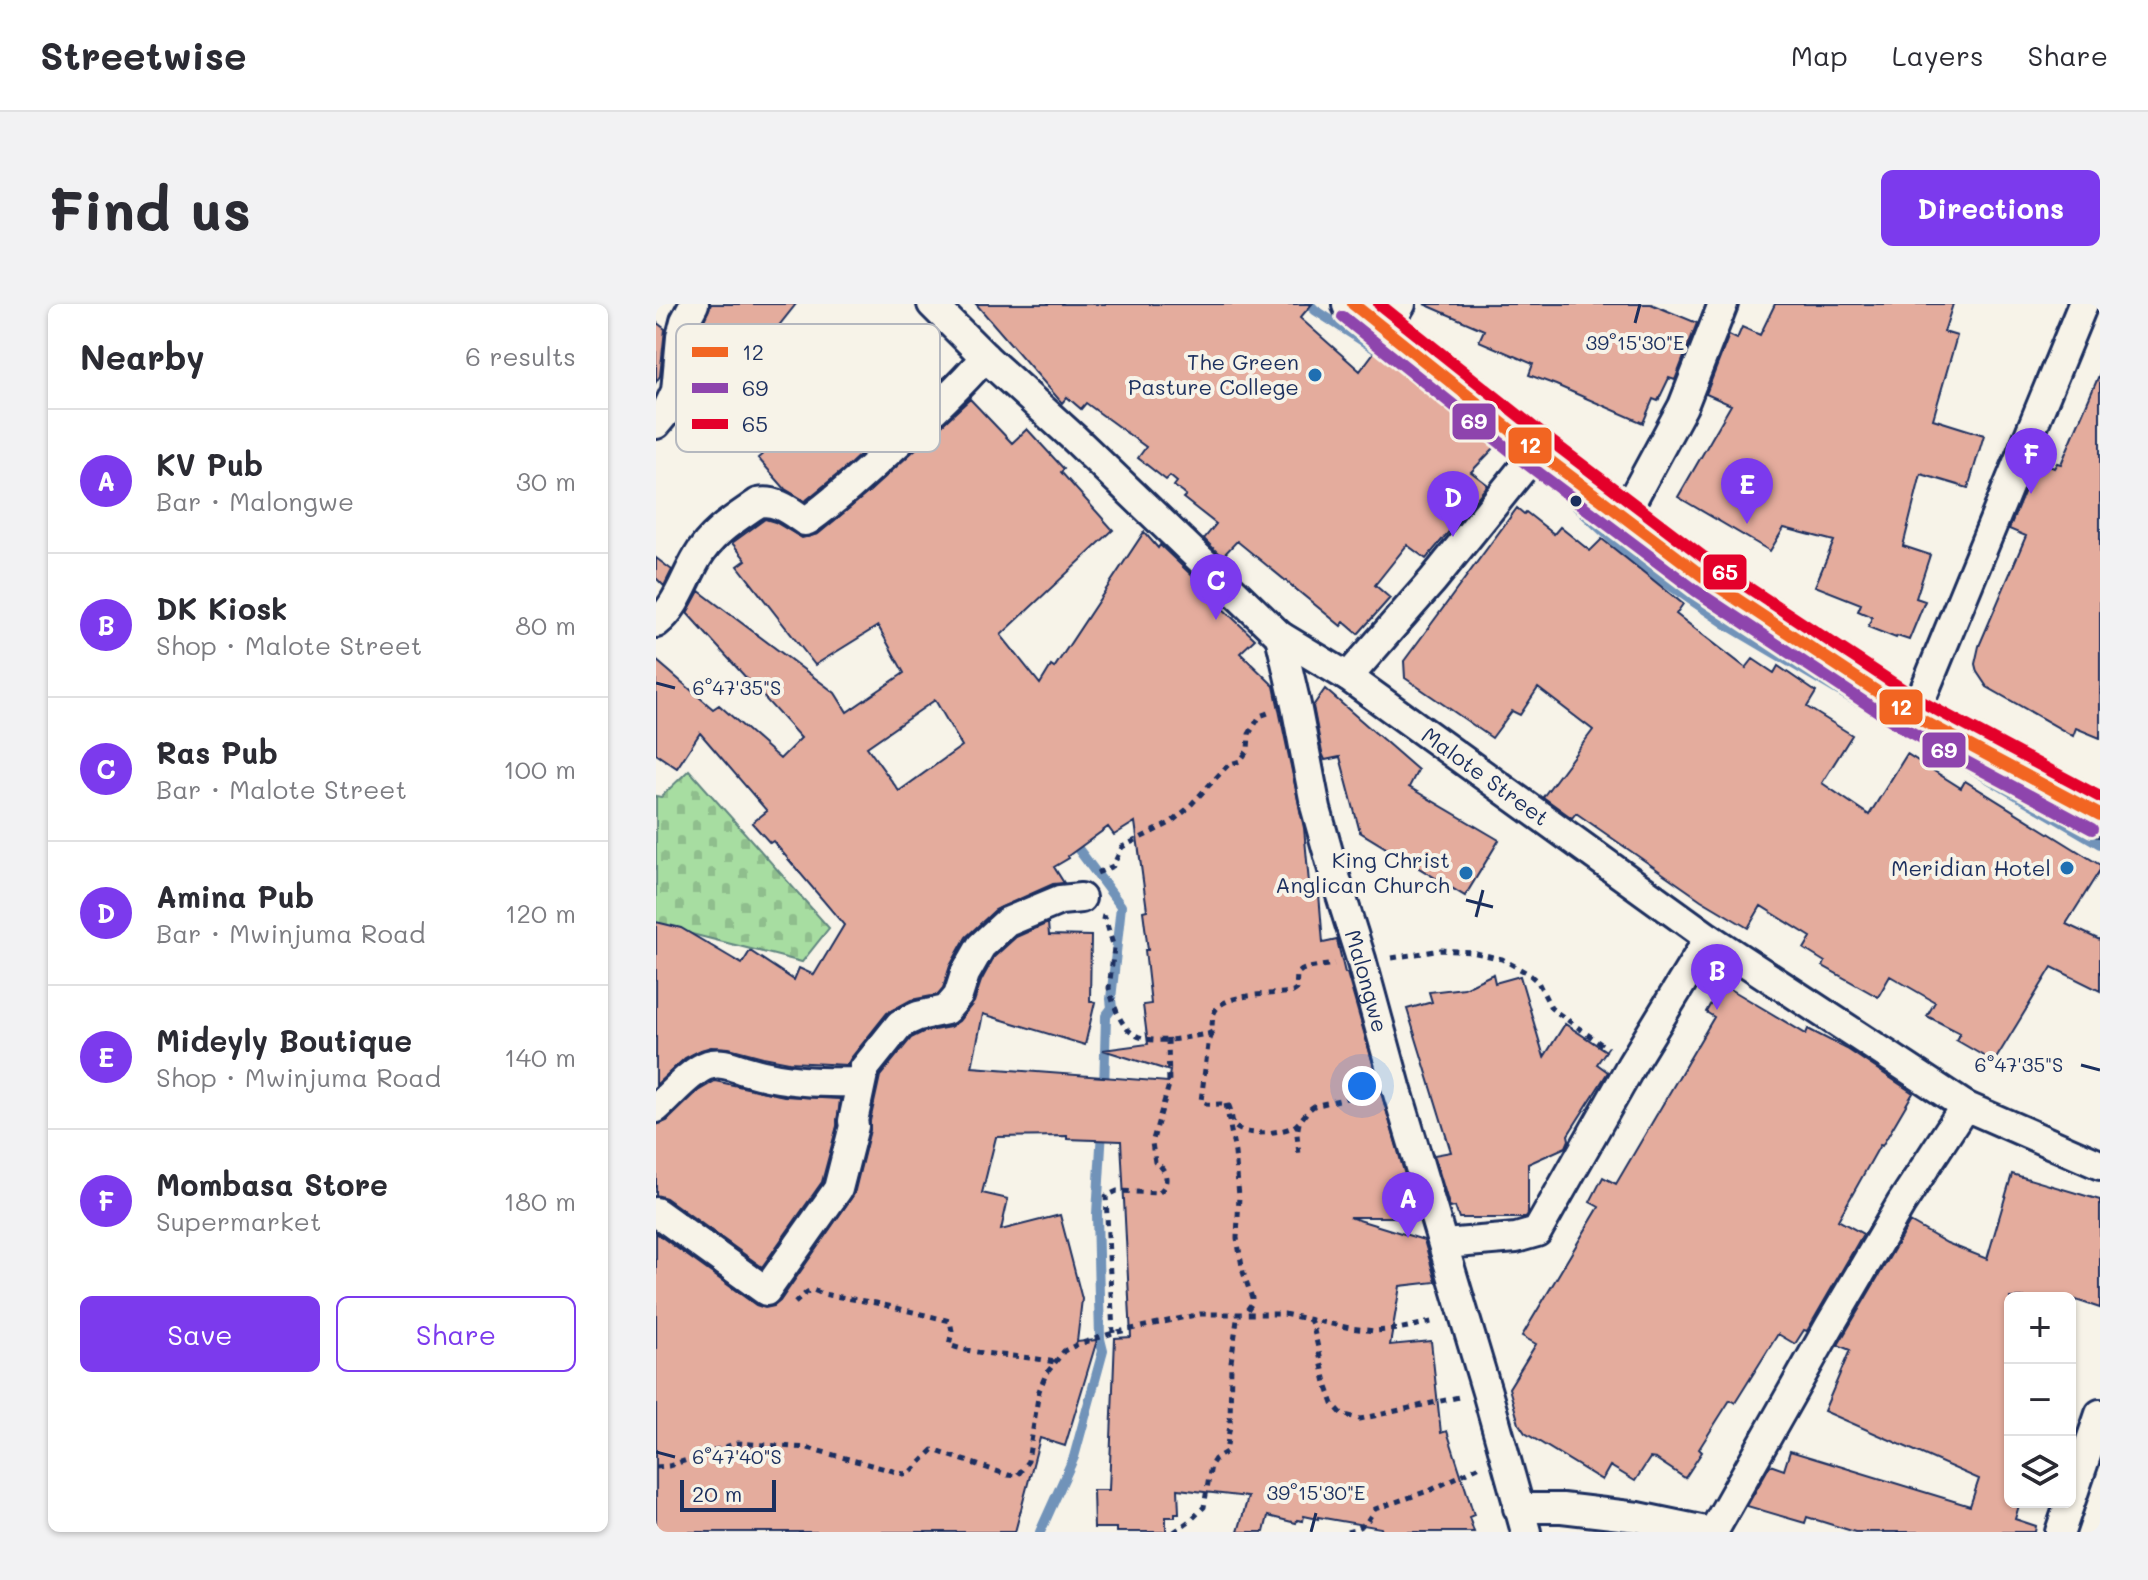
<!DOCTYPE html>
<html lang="en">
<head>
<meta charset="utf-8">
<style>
  :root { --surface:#fff; --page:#f2f2f3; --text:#2b2b33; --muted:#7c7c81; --line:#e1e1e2; --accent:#7c3aed }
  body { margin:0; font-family:Mali,sans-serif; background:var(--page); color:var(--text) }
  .controls { position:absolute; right:24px; bottom:24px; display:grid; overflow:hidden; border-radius:12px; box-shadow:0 2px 6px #0004 }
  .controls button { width:72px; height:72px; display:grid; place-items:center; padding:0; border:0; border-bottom:2px solid var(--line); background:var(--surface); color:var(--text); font:40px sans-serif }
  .scale { position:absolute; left:24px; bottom:20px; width:96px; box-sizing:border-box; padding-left:8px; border:4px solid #1b2f5e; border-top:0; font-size:22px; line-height:28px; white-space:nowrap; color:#1b2f5e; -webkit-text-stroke:6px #f7f3e8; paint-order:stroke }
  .you { position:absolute; left:706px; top:782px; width:28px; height:28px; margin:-20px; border:6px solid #fff; border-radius:50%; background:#1a73e8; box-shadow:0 0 0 12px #1a73e833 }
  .badge { display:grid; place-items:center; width:52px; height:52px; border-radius:50%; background:var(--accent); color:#fff; font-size:26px; font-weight:700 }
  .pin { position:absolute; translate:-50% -66px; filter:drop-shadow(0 2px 4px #0008) }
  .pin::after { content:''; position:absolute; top:42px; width:28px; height:24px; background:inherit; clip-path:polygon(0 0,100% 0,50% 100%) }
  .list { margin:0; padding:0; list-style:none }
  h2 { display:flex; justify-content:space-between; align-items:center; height:104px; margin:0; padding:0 32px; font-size:34px }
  h2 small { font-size:26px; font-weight:400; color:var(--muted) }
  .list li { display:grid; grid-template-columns:52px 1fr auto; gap:24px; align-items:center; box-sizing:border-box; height:144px; padding:0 32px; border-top:2px solid var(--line) }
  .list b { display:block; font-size:30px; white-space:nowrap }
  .list p { margin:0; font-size:26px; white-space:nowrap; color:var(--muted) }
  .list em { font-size:26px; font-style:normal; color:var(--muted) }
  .actions { display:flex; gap:16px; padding:24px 32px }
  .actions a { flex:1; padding:18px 0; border:2px solid var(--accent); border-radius:12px; text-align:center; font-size:28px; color:var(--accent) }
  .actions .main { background:var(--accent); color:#fff }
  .icon { flex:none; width:44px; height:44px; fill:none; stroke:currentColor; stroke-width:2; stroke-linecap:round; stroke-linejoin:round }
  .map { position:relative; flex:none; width:1444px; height:1228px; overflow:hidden; border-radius:12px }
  header { display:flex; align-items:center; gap:48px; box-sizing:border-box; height:112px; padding:0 40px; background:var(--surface); border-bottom:2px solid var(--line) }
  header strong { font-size:38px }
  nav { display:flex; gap:44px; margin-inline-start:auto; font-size:28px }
  .intro { display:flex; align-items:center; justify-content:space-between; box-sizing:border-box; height:192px; padding:0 48px }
  h1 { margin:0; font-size:56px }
  .button { padding:20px 36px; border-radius:12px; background:var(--accent); color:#fff; font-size:28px; font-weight:700 }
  main { display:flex; gap:48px; padding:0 48px }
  aside { flex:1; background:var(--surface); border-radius:12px; box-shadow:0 2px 6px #0004 }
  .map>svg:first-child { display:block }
  .cemetery { fill:url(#cemetery-stones); stroke:#618680; stroke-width:2 }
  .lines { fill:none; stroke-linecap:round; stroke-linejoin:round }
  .stream { stroke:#7193b9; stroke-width:10 }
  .building { fill:#e4ac9d; stroke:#1b2f5e; stroke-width:2; fill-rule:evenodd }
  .street-casing { stroke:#1b2f5e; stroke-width:34 }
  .secondary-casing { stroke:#1b2f5e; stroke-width:46 }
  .path { stroke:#1b2f5e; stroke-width:5; stroke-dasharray:6 6; stroke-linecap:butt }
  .street { stroke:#f7f3e8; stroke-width:28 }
  .secondary { stroke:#f7f3e8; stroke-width:40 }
  .bus-1-casing { stroke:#f7f3e8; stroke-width:18 }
  .bus-2-casing { stroke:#f7f3e8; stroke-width:18 }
  .bus-3-casing { stroke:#f7f3e8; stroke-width:18 }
  .bus-1 { stroke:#f26522; stroke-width:12 }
  .bus-2 { stroke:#8e44ad; stroke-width:12 }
  .bus-3 { stroke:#e4002b; stroke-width:12 }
  .ticks { fill:none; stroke:#1b2f5e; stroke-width:3 }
  .poi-dot { fill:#1f6fb2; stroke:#f7f3e8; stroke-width:3 }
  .bus-dot { fill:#1b2f5e; stroke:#f7f3e8; stroke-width:3 }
  .labels { text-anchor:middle; stroke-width:8; stroke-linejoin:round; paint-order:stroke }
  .poi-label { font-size:22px; fill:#1b2f5e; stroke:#f7f3e8; text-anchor:end }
  .street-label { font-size:22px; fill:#1b2f5e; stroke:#f7f3e8 }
  .key { fill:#f7f3e8; stroke:#b5b8bf; stroke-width:2 }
  .key-label { font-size:22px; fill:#1b2f5e }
  .ticks-label { font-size:20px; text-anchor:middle; fill:#1b2f5e; stroke:#f7f3e8; stroke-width:8; stroke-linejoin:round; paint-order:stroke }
  .line-badge { stroke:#f7f3e8; stroke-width:3 }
  .badge-label { font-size:22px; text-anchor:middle; font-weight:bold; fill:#fff }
</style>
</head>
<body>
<header>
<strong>Streetwise</strong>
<nav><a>Map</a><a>Layers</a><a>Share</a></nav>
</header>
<div class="intro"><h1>Find us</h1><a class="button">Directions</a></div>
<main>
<aside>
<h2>Nearby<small>6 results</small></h2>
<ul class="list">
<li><span class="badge">A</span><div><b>KV Pub</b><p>Bar · Malongwe</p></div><em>30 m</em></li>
<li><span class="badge">B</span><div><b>DK Kiosk</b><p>Shop · Malote Street</p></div><em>80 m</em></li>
<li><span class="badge">C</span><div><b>Ras Pub</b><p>Bar · Malote Street</p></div><em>100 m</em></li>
<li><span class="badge">D</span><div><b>Amina Pub</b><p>Bar · Mwinjuma Road</p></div><em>120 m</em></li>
<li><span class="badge">E</span><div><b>Mideyly Boutique</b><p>Shop · Mwinjuma Road</p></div><em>140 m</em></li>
<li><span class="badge">F</span><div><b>Mombasa Store</b><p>Supermarket</p></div><em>180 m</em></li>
</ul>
<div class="actions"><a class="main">Save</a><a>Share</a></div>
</aside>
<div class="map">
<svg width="1444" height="1228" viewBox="0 0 1444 1228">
  <defs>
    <pattern id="cemetery-stones" width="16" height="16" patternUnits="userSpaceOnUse" patternTransform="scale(2)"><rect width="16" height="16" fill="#a7dda1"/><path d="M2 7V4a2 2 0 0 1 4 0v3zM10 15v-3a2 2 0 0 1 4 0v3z" fill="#8fbe8d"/></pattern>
  </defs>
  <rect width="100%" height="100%" fill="#f7f3e8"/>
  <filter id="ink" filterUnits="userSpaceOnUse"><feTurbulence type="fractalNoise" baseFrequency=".0125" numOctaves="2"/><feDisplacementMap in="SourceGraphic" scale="16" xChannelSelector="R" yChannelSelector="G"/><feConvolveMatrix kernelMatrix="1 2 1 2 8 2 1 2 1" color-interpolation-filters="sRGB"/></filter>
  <g filter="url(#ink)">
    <!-- cemetery -->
    <path class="cemetery" d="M33,466L173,624L146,658L0,621V492L5,493Z"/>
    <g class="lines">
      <!-- stream -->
      <path class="stream" d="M653,0L659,6L741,59
        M32,33L79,84L110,110L127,123L146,128
        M907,190L984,261L1073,322L1203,399
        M1307,460L1444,540
        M414,534L465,602L455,695L456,704L450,712L448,786
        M384,1228L418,1153L447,1047L444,1035L441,910L446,826"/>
    </g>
    <!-- building -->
    <path class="building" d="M55,0H140L98,53L150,47L189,83L240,44L249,55L254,51L263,62L271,56L286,74L192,162L149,197L129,185L102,154L138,123L82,82L87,76L42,39L45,23Z
      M320,0H656L644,14L704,67L719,47L839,143L815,168L832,181L770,255L751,241L719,281L734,294L702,330L688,318L685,322L581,237L566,253L548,235L560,220L527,194L530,191L518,182L521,178L514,172L510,176L482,154L490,143L430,99L425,105L411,93L406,99Z
      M768,0H995L1041,19L1019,76L1013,74L1002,97L997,95L987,119L900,81L873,71L877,60L823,37L828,26Z
      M1119,0H1297L1288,28L1301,32L1277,115L1328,131L1312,184L1265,170L1247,242L1274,251L1260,294L1269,297L1253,336L1241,332L1240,334L1212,323L1216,313L1202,307L1205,300L1159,282L1178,237L1128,224L1114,247L1022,193L1075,101L1050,90L1073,31L1081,35L1086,23L1104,31Z
      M0,18L9,25L4,72L0,78Z
      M1444,69V434L1420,424L1417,432L1331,383L1321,368L1319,360L1323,342L1370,232L1353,225L1381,157L1398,164L1401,159L1405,160Z
      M314,95L356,139L371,125L408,165L405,168L457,226L345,331L384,380L395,362L398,364L488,228L502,244L504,241L549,284L547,286L599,335L584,349L618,382L648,524L654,590H663L667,639L681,636L689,669H691L761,913H693L768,936L780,978L744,982L734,1041L775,1037L785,1129L791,1127L818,1211L813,1213L818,1228H726L725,1224L662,1213V1215L648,1212L647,1217L641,1216L640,1219L612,1212L608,1228H582L592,1193L522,1185L523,1209H519V1213H510V1228H460V1224H438L437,1186H453L459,1034L475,1033L465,837L411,835V832L340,833L326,889L352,895L345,926L404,911L426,995L421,1038L441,1036L409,1142L384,1134L359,1228H0V929L100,1001L109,1004L118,1002L124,997L198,890L214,826V817L224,772L255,734L267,728L294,723L303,717L318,698L325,677L338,653L360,633L392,619L393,631L435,632L434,697L439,698L429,741L327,710L316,763L512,778L514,767L447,746L492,740L487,701L495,700L489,646H492L487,607L491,606L479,518L458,531L452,523L412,552L413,554L398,563L408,579L397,580L339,606L310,633L294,662L287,684L281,691L255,696L231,709L195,754L191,761L133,758L107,753L73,744L55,743L45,746L29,754L0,781V618L25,624L86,660L94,647L138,676L143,664L158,671L188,621L117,537L114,539L96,519L111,507L44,429L21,464L0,450V356L57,405L63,401L124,455L145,434L31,309L43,287L179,389L191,408L248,369L222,322L159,361L82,262L90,256L76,239L109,215L119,218L146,234L162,230L214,187ZM279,396L306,442L243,487L211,443Z
      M861,204L868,210L870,208L898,230L904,223L934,247L946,235L1027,300L1020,310L1090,364L1097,355L1118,369L1122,362L1160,388L1151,403L1196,431L1166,479L1213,511L1251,450L1305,484L1309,477L1444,561V566L1410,620L1444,636V687L1396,663L1338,758L1300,736L1304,729L1271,712L1279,698L1234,672L1222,693L1167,662L1169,658L1148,645L1155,633L1105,602L1092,624L1045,596L920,509L916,514L887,493L937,426L882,384L864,411L856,407L836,434L749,374L748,357Z
      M0,254L16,266L8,282L0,274Z
      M669,385L762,466L753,483L843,536L809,592L704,528L684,453L669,456L666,449L657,402Z
      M837,670L839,679L864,672L888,753L909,720L950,747L941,760L952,768L912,831L913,836L910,843L872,860V909L870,914H803L799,903L794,904L778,851L795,848L751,705L776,698L773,688L808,684Z
      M1066,680L1150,730L1152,725L1191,745L1257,789L1226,842L1224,841L1182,916L1207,930L1151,1027L1148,1026L1139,1040L1122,1030L1079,1099L1074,1096L1043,1145L1046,1148L1029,1174L1000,1155L994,1154L979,1177L954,1162L946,1176L869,1129L863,1120L853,1084L880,1040L866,1032L943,903L934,898L947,873L960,880L1058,713L1050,708Z
      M59,777L128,792L184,795L181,822L166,878L106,963L10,894L0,891V821L11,817L42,787Z
      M1356,870L1444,896V1004L1414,994H1354V1198H1364L1359,1215L1380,1222L1379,1228H1199L1151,1213L1149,1219L1091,1202L1114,1161L1128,1166L1134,1147L1314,1202L1323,1175L1168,1107L1194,1046L1182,1041L1254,918L1291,939L1331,955Z"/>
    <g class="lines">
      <defs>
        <g id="street">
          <path id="s1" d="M276,0L329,53L418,134L624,332L692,373L1053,634L1309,802L1444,861"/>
          <path d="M729,27L745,0"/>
          <path d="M0,120L10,108L20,87L25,33L29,17L38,0"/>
          <path d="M967,213L1027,102L1067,0"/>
          <path d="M0,319C21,303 28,276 41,254C55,229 79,215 102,199C120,195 134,207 149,217L152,216C181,195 206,172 232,148C266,118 299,88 329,53"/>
          <path id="s2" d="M624,332L640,401L660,505L677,566L705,655L740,783L831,1088L870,1228"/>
          <path d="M692,373L777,276L881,147"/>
          <path d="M1258,412L1427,0"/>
          <path d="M0,804C14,792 34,767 52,761C65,757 76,762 88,766C127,778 163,779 204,778"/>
          <path d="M0,908L110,987L182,885L198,822L197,817L208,765L244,720L262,712L290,706L302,692L309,670L325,642L351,618L404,596L425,594"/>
          <path d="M788,940L860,934L881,928L976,760L1053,634"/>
          <path d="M862,1204H906L982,1213L1054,1228"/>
          <path d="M1057,1228L1174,1021L1245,900L1309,802"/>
          <path d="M1404,1228L1444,1110"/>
        </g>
        <path id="secondary" d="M697,0L881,147L1049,274L1258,412L1444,511"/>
      </defs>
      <!-- street casing -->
      <use href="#street" class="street-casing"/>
      <!-- secondary casing -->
      <use href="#secondary" class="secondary-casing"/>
      <!-- path -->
      <path class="path" d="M441,569L457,562L466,543L514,519L530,506L572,461L584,457L592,446L593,430L604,412L612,409
        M445,613L449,614L458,644L453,684C457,698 463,720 476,729C496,743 530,733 552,730L556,728C556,722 556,714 558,709C566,688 619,691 637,688L640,686L641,670L646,666L652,664L678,660
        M736,654L785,646L816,648L846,655L873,670L882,678L895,704L952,745
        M556,730L552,741L545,797C552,804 564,797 573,802C576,808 575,816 578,821C586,834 631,829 640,821C647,815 650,807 658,802L712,789
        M570,800L579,849L583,892L581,934L587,968L596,994V999L589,1009
        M643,819L641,830L643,851
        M139,999L151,988L157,986L167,990L220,999L294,1017L296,1027L293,1041C327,1053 363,1050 398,1058
        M653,1014L657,1022L671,1083L677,1100L686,1110L704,1115L803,1093
        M457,1029L450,892L461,887L502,889C515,880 511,865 499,858L496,839L513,781L512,734
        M0,1163L13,1162L81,1139L152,1144L248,1170L256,1167L277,1146L352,1171L361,1172L372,1157L383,1087L390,1070L408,1047L420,1041L457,1029L544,1010H628L694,1024L718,1027L742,1025L780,1017
        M518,1228L536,1215L548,1203L555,1161L559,1155L570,1148L574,1121L575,1058L582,1009
        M691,1228L698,1226L710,1219L719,1205L775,1186L824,1162"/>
      <!-- street -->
      <use href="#street" class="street"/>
      <!-- secondary -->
      <use href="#secondary" class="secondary"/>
      <defs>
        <path id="bus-1" d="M697,0L881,147L1049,274L1258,412L1444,511"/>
        <path id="bus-2" d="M687,13L871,160L1040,287L1249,425L1436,525"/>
        <path id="bus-3" d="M723,0L891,134L1058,261L1266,398L1444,493"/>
      </defs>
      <!-- bus-1 casing -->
      <use href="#bus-1" class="bus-1-casing"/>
      <!-- bus-2 casing -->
      <use href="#bus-2" class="bus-2-casing"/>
      <!-- bus-3 casing -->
      <use href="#bus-3" class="bus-3-casing"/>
      <!-- bus-1 -->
      <use href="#bus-1" class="bus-1"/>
      <!-- bus-2 -->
      <use href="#bus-2" class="bus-2"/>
      <!-- bus-3 -->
      <use href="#bus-3" class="bus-3"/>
    </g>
  </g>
  <!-- ticks -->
  <path class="ticks" d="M979,19L984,0M0,379L19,384M810,596L837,603M820,613L827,586M1425,761L1444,766M0,1148L19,1153M655,1228L660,1209"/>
  <!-- markers -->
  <g class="poi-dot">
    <circle cx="659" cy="71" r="8"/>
    <circle cx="1411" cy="564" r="8"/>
    <circle cx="810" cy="569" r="8"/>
  </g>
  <circle class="bus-dot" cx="920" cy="197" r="7"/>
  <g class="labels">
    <!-- poi labels -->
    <g class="poi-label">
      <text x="643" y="66">The Green<tspan x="643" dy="25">Pasture College</tspan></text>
      <text x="794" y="564">King Christ<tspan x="794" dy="25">Anglican Church</tspan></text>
      <text x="1395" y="572">Meridian Hotel</text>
    </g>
    <!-- street labels -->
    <g class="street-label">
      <text dy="8" stroke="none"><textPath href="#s1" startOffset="730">Malote Street</textPath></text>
      <text dy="8" stroke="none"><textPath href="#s2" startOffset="356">Malongwe</textPath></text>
    </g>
  </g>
  <!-- legend -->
  <rect x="20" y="20" width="264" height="128" rx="12" class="key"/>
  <rect x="36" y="43" width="36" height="10" fill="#f26522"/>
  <rect x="36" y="79" width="36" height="10" fill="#8e44ad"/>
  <rect x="36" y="115" width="36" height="10" fill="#e4002b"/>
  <g class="key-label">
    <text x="86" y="56">12</text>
    <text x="86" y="92">69</text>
    <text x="86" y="128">65</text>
  </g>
  <g class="ticks-label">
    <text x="979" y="46">39°15'30"E</text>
    <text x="81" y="391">6°47'35"S</text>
    <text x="1363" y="768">6°47'35"S</text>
    <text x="81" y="1160">6°47'40"S</text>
    <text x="660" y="1196">39°15'30"E</text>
  </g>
  <g class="line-badge">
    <rect x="795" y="98" width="46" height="39" rx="8" fill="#8e44ad"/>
    <rect x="851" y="122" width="46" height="39" rx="8" fill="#f26522"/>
    <rect x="1046" y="249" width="46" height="38" rx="8" fill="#e4002b"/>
    <rect x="1222" y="384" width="46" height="38" rx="8" fill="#f26522"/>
    <rect x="1265" y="427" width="46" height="38" rx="8" fill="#8e44ad"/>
  </g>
  <g class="badge-label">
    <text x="818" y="125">69</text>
    <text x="874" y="149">12</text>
    <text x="1069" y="276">65</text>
    <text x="1245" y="411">12</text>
    <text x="1288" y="454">69</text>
  </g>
</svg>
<div class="controls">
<button>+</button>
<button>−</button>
<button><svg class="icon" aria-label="layers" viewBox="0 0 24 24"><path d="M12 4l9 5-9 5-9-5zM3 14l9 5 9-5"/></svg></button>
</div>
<div class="scale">20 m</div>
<div class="you"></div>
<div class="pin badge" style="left:752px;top:934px">A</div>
<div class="pin badge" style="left:1061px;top:706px">B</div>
<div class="pin badge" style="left:560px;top:316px">C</div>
<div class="pin badge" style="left:797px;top:233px">D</div>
<div class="pin badge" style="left:1091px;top:220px">E</div>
<div class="pin badge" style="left:1375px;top:190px">F</div>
</div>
</main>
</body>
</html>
